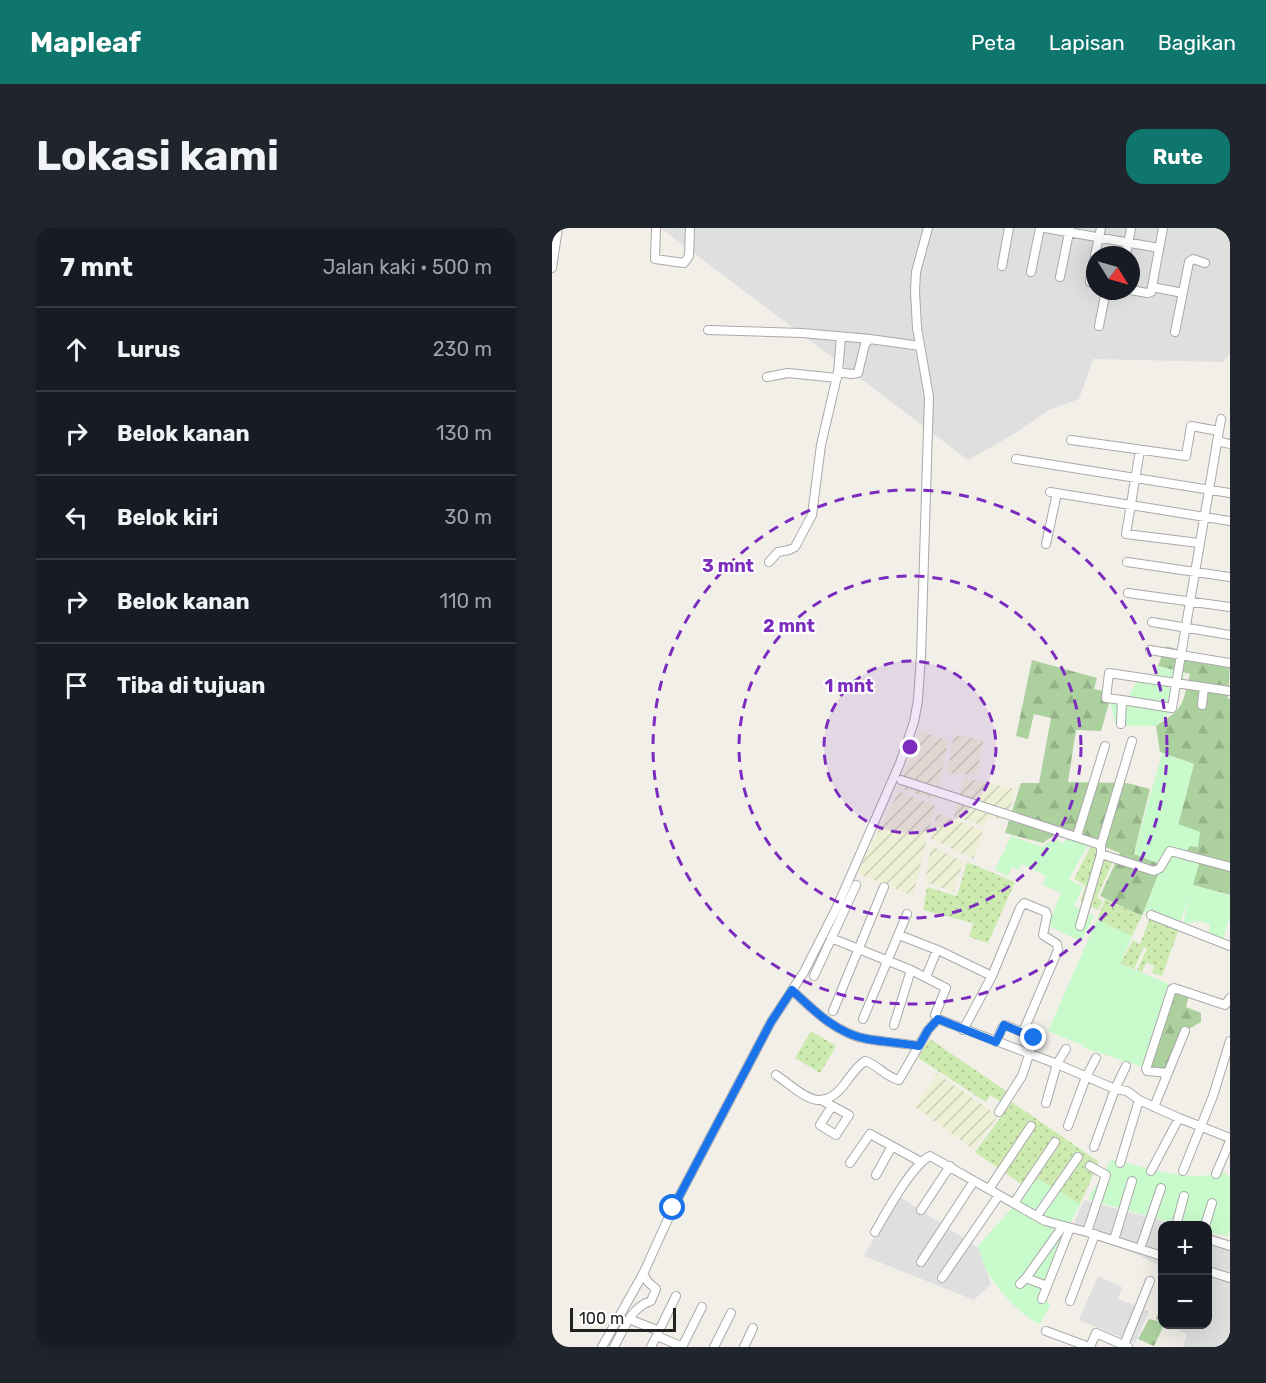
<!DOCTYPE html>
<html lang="id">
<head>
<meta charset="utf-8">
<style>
  :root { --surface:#171b24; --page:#20242c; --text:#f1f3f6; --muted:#9ea1a6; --line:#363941; --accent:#0f766e }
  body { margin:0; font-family:Rubik,sans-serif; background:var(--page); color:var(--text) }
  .controls { position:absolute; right:18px; bottom:18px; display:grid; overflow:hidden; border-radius:12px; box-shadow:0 6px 24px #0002 }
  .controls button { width:54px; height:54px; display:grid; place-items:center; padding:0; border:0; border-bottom:2px solid var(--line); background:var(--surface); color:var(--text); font:30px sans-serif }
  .compass { position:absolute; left:534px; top:18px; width:54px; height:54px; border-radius:50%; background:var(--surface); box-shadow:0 6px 24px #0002; rotate:127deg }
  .scale { position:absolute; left:18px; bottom:15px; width:106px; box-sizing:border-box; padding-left:6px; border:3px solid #222; border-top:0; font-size:16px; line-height:21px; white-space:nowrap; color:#222; -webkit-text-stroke:4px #fff; paint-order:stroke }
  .stop { position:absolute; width:18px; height:18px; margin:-14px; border:4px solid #1a73e8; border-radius:50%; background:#fff }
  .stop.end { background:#1a73e8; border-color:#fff; box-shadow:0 2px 6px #0008 }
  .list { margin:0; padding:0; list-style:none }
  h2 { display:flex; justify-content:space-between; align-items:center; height:78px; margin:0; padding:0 24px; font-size:26px }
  h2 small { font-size:20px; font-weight:400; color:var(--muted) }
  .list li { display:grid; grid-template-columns:39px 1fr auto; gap:18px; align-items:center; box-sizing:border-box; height:84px; padding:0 24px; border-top:2px solid var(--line) }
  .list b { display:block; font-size:22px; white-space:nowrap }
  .list em { font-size:20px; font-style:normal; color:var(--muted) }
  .icon { flex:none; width:33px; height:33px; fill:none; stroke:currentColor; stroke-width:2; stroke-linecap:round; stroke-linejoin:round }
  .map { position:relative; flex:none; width:678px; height:1119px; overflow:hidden; border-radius:18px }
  header { display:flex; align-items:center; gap:36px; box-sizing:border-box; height:84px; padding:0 30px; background:var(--accent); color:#fff }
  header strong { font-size:28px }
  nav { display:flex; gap:33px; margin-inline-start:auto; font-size:21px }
  .intro { display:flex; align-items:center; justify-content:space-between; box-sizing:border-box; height:144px; padding:0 36px }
  h1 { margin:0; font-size:42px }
  .button { padding:15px 27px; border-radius:18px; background:var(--accent); color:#fff; font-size:21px; font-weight:700 }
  main { display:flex; gap:36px; padding:0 36px }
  aside { flex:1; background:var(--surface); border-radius:18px; box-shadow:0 6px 24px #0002 }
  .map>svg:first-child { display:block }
  .residential { fill:#e0dfdf; fill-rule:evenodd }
  .farmland { fill:url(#farmland-furrows) }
  .grass { fill:url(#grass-dots) }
  .forest { fill:url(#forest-firs) }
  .park { fill:#c8facc }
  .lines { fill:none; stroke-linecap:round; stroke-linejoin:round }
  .minor-casing { stroke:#a9a9a9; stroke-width:10 }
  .minor { stroke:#fff; stroke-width:8 }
  .route { stroke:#1a73e8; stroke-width:8 }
  .ring { fill:none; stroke:#7b2cbf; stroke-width:3; stroke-dasharray:10 8 }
  .centre { fill:#7b2cbf; stroke:#fff; stroke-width:3 }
  .ring-label { font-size:18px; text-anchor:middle; font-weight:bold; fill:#7b2cbf; stroke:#fff; stroke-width:4.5; stroke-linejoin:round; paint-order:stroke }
</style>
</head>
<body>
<header>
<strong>Mapleaf</strong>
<nav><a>Peta</a><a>Lapisan</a><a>Bagikan</a></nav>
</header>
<div class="intro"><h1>Lokasi kami</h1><a class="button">Rute</a></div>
<main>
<aside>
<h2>7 mnt<small>Jalan kaki · 500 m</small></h2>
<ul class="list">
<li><svg class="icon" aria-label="ahead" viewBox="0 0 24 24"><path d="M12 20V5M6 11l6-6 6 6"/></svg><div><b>Lurus</b></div><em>230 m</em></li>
<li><svg class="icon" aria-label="right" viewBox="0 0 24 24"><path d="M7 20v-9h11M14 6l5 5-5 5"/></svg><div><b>Belok kanan</b></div><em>130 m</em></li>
<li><svg class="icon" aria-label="left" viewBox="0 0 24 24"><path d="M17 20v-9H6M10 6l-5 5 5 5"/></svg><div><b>Belok kiri</b></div><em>30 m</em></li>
<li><svg class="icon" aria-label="right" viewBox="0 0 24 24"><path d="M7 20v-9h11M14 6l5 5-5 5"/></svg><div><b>Belok kanan</b></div><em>110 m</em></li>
<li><svg class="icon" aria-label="arrive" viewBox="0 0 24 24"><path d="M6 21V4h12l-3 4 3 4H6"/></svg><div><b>Tiba di tujuan</b></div></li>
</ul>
</aside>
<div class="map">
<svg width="678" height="1119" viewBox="0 0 678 1119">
  <defs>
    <pattern id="farmland-furrows" width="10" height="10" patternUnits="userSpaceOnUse" patternTransform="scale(1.5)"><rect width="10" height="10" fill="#eef0d5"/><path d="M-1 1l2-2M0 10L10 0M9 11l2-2" fill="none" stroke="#ccceb7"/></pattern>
    <pattern id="grass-dots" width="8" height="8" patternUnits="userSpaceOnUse" patternTransform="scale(1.5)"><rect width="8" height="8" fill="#cdebb0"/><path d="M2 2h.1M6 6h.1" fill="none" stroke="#b0c997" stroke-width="1.8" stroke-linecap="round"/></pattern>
    <pattern id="forest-firs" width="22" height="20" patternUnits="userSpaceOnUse" patternTransform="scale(1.5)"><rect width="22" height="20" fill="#add19e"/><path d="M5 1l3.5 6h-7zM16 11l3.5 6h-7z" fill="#95b388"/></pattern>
  </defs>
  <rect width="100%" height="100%" fill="#f2efe9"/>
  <!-- residential -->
  <path class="residential" d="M109,0H678V125L671,134L541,131L527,171L497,182L462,206L416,232ZM543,27H579V63H543Z
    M345,967L427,1020L439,1056L422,1072L312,1028Z
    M532,972L625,997L610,998V1040L587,1027L518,1003Z
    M656,1006L678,1012V1119H631L635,1106L616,1097L656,1096Z
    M546,1048L570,1059L566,1071L597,1083L583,1115L527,1092Z"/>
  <!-- farmland -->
  <path class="farmland" d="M368,504L396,512L384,572L346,560Z
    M402,507L431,512L425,547L395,545Z
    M412,550L464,561L455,592L435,589L433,598L402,589Z
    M347,563L383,578L361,668L305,645Z
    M385,585L431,603L421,631L378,610Z
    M379,617L411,634L402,664L373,654Z
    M385,845L446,888L421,921L363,879Z"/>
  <!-- grass -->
  <path class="grass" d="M539,618L564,627L545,669L551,673L546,682L528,673L534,658L522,651Z
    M415,634L463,654L436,715L417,709L421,695L371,682L375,659L405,668Z
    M553,671L590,688L580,708L545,692Z
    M599,687L627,701L610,748L600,745L602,738L595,734L590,744L585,742L595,721L592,719L582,741L568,736L581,712L588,716Z
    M259,803L284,818L268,845L243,830Z
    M378,811L457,865L449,874L438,867L434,874L366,830Z
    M460,874L547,934L528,976L486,951L476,961L423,924Z"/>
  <!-- forest -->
  <path class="forest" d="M614,418L678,436L676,471H678V667L641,657L632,630L637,618L626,597L642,536L608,524L604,498C632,480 630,478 638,446L606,438Z
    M480,432L545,450L542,461L560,465L549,503L524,502L516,554L575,555L598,561L582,625L610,637L590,688L548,668L568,625L509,602L491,615L453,605L469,555H487L499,490L482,486L476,511L464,508Z
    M621,762L637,767L634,779L649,785V794L633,803L615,843L595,841Z
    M610,1074V1096L612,1097L602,1118L586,1111L597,1091L609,1094L604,1091Z"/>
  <!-- park -->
  <path class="park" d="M606,438L633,447L621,482L604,498H564L558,474H574L589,445L601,449Z
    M610,525L642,536L626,596L648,604L646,619L637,618L632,630L647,636L641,657L678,668V693H676L671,713L656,708L658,697L648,693L631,696L637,669L627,698L592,684L610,637L582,626Z
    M517,607L537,615L517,651L531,659L522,678L542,688L529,714L496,697L509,665L491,657L494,648L470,636L467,642L460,639L456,648L443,642L459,608L490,619L502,610L511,616Z
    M545,692L580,708L568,736L617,756L590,839L530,819L534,809L530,817L496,803Z
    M560,931C595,940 635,955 671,944L678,949V1002L675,1008L656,1004V998L627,997L536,971Z
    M486,951L528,976L507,1018L493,1071L498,1077L488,1096C469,1089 439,1055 432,1037C430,1031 428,1024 426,1018Z"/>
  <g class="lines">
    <defs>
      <path id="minor" d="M104,0L103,31L132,35L137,28L138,0
        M493,0L607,20
        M543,27L549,0
        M574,27L579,0
        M543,29L538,52V54L543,56
        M450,38L457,0
        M0,40L6,0
        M479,44L488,0
        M508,49L518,0
        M600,59L631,65
        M579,62L595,65L599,64L611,0
        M547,98L554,63
        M156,102L250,105L318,111
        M623,104L637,34L641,31L653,35
        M286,144L289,109
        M215,149L236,145L285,150
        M519,212L634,228L639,198L667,203
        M665,213L678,216
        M588,222L574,306L647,315
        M464,231L678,265
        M498,264L678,293
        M494,316L505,265
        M217,334L226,324L237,322L243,319L260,287L269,217L286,144L299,146L306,145L313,116L318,111L368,118
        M575,334L678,349
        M576,365L678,379
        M600,394L678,407
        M598,422L678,435
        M570,472L554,470L557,445L678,463
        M650,477L652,459
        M569,496L570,472L620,480L669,191
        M349,552L549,617V626L528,698
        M525,608L553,518
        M549,617L580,513
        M549,626L602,643L608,640L618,623L678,639
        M599,687L678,718
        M347,707L388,723L440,748
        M279,710L359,742L394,760L383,787L386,791L505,836L563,861L575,863L587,872L627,890L678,910
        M262,748L304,657
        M374,749L385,722
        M240,762C261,782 285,806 315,811C332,814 350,815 367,818
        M281,783L332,659
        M311,791L355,686
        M342,797L359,742
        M411,802L440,748L468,680L472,675L494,684L495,687L491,707L505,716L506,722L471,804
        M444,814L450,800L453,797L477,807L482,812L470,848L447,884
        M616,845L595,843L594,841L620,761L622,760L673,777L678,770
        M224,847C248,863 267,888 291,858C298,849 304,839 313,833C325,836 333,849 347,852L376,802L386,791
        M271,873L297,887L284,907L268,897L280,878
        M494,875L505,836L514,821
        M602,879L633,803
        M516,898L534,849L544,830
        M542,919L563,861L574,838
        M298,935L318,906L369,934
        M568,935L587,872
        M599,943L627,890
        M631,943L661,868L678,813
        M664,946L678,913
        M324,947L340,918
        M437,961L479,898
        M462,975L503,914
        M369,982L398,938
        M485,988L526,929
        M624,998L632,968
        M653,998L660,975
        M323,1004C334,985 359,938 378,928L493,993L535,1004L610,1028
        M535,1004L554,947L538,938
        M656,1011L678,1018
        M562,1012L580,953
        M588,1021L609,960
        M369,1034L422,953
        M656,1043L678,1050
        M390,1050L447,967
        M474,1050L495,1058
        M468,1056L474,1050L511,998
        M490,1071L518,1000
        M518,1073L543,1006
        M77,1091L107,1103
        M494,1103L537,1119
        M105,1108L131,1119
        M572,1117L598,1053
        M50,1119L91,1046L121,980L219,794L252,744L285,679L348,535L362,494L366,472L369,428L377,169L365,100L363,63L364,44L376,0
        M62,1119C72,1101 79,1079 99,1073L104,1061L96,1054L91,1046
        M99,1119L124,1068
        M130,1119L150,1079
        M162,1119L179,1085
        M192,1119L201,1100
        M538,1119L544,1105L576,1119"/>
    </defs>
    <!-- minor casing -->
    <use href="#minor" class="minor-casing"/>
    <!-- minor -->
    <use href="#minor" class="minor"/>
  </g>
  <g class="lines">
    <!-- route -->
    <path class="route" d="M121,980L219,794L240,762C261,782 285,806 315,811C332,814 350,815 367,818L376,802L386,791L444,814L452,797L482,810"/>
  </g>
  <!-- distance rings -->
  <circle cx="358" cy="519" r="86" fill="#7b2cbf" fill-opacity=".12"/>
  <g class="ring">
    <circle cx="358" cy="519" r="86"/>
    <circle cx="358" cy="519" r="171"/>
    <circle cx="358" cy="519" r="257"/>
  </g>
  <circle cx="358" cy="519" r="9" class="centre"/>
  <g class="ring-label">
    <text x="176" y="344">3 mnt</text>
    <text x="237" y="404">2 mnt</text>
    <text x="297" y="464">1 mnt</text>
  </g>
</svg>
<div class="controls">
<button>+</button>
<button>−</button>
</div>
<svg class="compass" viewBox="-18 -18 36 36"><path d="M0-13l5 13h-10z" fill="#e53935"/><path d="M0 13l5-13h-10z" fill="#9ea1a6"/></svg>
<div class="scale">100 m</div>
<div class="stop" style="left:121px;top:980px"></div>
<div class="stop end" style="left:482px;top:810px"></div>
</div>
</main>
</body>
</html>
